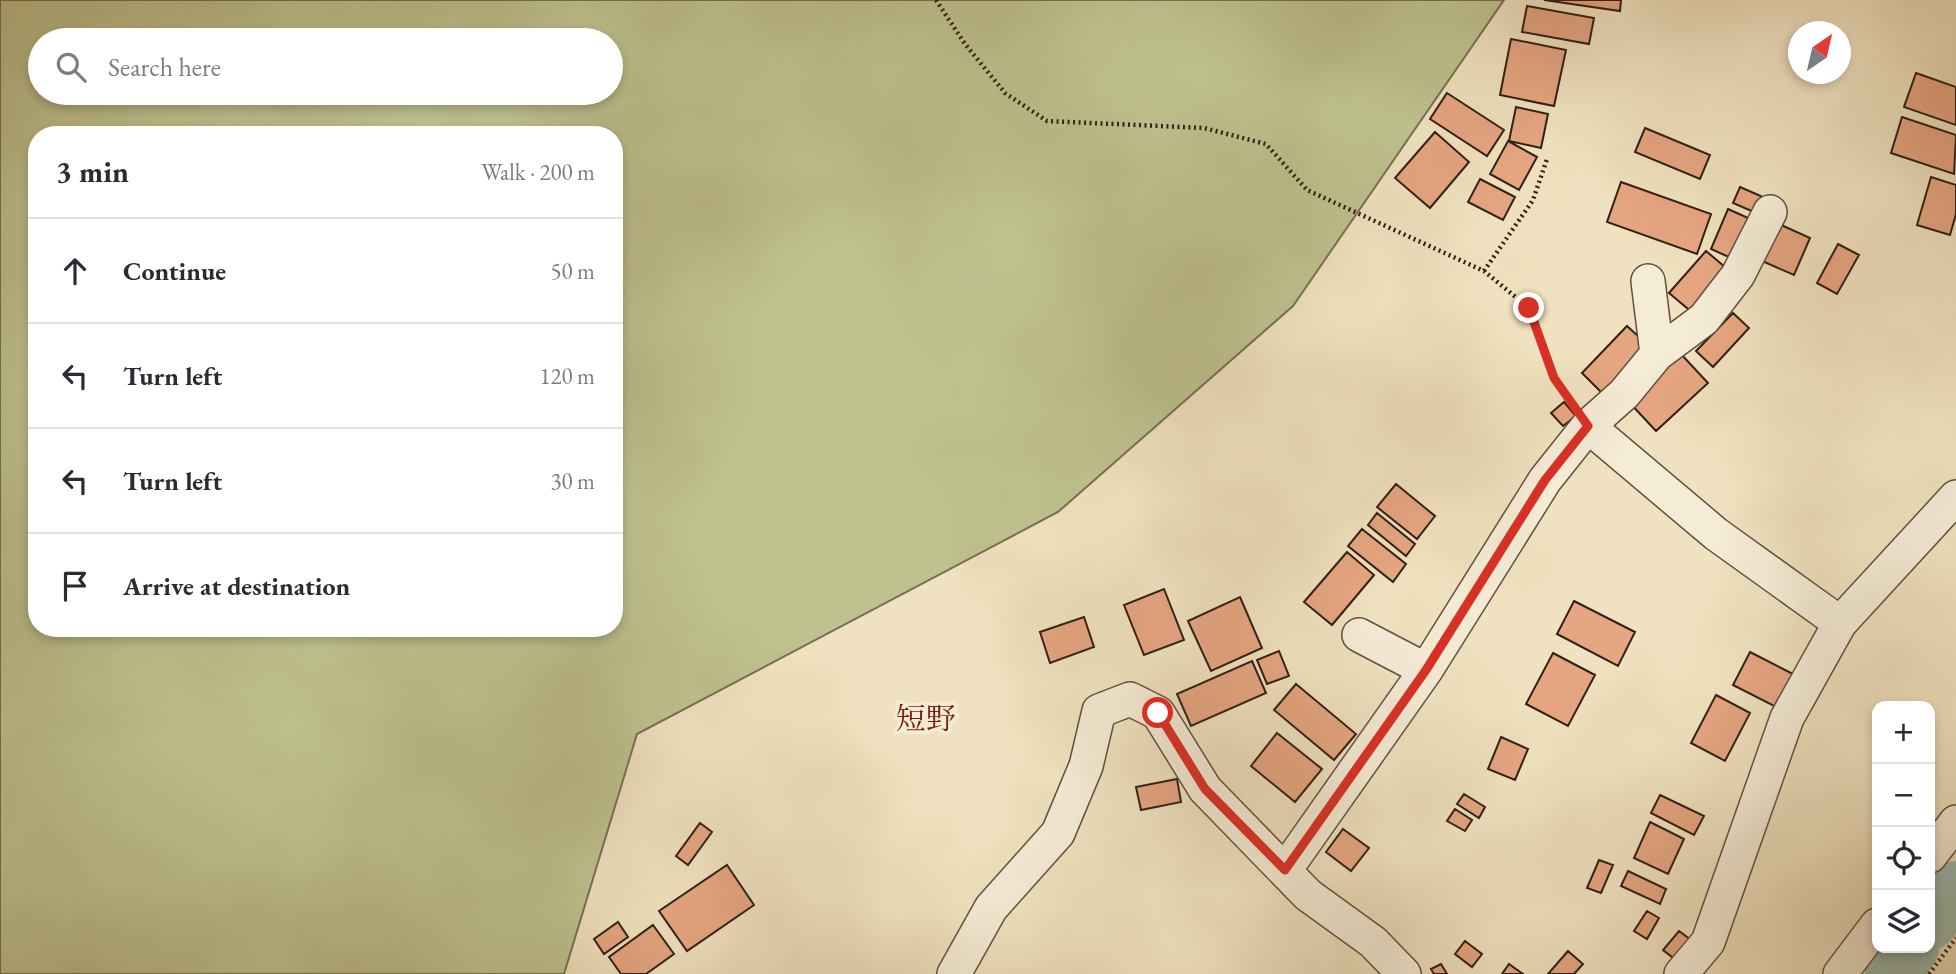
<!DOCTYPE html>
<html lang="en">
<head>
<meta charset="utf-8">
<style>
  :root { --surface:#fff; --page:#f2f2f3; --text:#2b2b33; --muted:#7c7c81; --line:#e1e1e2 }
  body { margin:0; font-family:"EB Garamond","Noto Serif JP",serif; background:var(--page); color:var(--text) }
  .controls { position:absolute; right:21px; bottom:21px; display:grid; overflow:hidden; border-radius:14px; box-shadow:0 4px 10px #0003 }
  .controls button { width:63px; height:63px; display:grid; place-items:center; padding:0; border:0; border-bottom:2px solid var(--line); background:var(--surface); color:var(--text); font:35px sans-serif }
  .compass { position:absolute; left:1788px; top:21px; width:63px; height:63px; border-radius:50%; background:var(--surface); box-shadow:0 4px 10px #0003; rotate:34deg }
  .stop { position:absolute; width:21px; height:21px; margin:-16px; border:5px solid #d93025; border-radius:50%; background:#fff }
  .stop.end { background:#d93025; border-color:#fff; box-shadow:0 2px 7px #0008 }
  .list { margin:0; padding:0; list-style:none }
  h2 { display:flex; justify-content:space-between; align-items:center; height:91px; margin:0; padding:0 28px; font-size:30px }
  h2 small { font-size:23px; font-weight:400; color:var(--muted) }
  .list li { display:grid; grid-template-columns:46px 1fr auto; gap:21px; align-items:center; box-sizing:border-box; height:105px; padding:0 28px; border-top:2px solid var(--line) }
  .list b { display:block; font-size:26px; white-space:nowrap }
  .list em { font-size:23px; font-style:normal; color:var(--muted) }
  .icon { flex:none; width:38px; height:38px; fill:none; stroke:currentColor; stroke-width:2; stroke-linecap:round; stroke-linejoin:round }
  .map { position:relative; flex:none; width:1956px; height:974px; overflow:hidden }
  .search { position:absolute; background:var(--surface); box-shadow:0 4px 10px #0003; left:28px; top:28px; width:595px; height:77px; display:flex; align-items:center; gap:18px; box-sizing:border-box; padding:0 24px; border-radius:38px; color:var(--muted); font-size:26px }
  .panel { position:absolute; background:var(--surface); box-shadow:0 4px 10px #0003; left:28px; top:126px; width:595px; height:511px; border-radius:28px }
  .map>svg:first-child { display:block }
  .green { fill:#bec28f; stroke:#787052; stroke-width:2; fill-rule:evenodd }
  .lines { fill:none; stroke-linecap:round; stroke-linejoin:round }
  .river { stroke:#9abeb2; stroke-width:54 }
  .building { fill:#e6a681; stroke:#311f16; stroke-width:2 }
  .minor-casing { stroke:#615040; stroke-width:36 }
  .path { stroke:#311f16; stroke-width:4.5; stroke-dasharray:2 3.5; stroke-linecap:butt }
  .minor { stroke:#f5ecd6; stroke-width:33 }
  .route { stroke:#d93025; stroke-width:9 }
  .labels { text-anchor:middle; stroke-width:7; stroke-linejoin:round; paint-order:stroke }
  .quarter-label { font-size:30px; fill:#7a1f14; stroke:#f5ecd6 }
</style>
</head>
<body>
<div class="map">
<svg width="1956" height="974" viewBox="0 0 1956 974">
  <rect width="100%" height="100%" fill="#f0e2c0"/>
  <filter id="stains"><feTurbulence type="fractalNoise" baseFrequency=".00286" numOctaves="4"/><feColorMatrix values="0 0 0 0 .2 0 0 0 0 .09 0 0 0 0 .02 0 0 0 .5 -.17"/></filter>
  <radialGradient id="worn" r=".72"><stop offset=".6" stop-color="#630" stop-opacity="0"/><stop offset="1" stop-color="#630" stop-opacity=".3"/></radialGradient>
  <!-- green -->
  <path class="green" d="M0,0H1504L1293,306L1058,512L637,734L564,974H0ZM40,40H611V93H40ZM37,135H614V628H37Z"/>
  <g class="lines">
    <!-- river -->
    <path class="river" d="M1930,923L1956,888
      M1892,974L1912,948"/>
  </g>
  <!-- building -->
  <path class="building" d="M1544,0H1621L1620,11Z
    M1527,6L1594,18L1589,44L1522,32Z
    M1511,39L1566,50L1554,106L1500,95Z
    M1916,73L1956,87V125L1904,107Z
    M1447,93L1504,130L1487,156L1430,119Z
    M1516,107L1548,114L1541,148L1509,141Z
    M1902,117L1956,135L1954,174L1891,153Z
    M1645,128L1710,155L1700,179L1635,152Z
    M1435,132L1469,162L1430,208L1395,178Z
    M1508,141L1537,157L1519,190L1490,174Z
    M1931,177L1956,185V214L1950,235L1917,225Z
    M1480,179L1515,197L1503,220L1468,202Z
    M1621,182L1711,214L1697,254L1607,222Z
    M1740,187L1763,197L1756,213L1733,203Z
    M1728,209L1757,222L1740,262L1711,249Z
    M1779,224L1810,238L1794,275L1762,261Z
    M1838,244L1859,255L1837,294L1817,283Z
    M1706,251L1731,272L1694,314L1669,293Z
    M1733,313L1749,328L1713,367L1696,351Z
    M1627,326L1650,347L1604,395L1582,373Z
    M1680,353L1708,383L1656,431L1628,401Z
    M1564,402L1576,416L1563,426L1551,413Z
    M1396,484L1435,516L1417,539L1377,507Z
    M1377,513L1415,544L1406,556L1368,525Z
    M1362,529L1406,564L1393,582L1348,546Z
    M1347,552L1374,575L1332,625L1304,602Z
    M1164,589L1184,640L1144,655L1124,605Z
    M1240,597L1262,648L1211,671L1188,621Z
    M1574,601L1635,632L1618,666L1557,634Z
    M1084,617L1094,647L1050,663L1040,632Z
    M1279,651L1289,676L1267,684L1257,660Z
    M1750,652L1795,675L1778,708L1733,685Z
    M1553,653L1595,675L1568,726L1526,704Z
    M1252,661L1266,693L1191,726L1177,694Z
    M1296,684L1356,734L1334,760L1274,710Z
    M1716,695L1750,713L1725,761L1691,743Z
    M1277,733L1322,769L1295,802L1251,766Z
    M1501,737L1528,749L1515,780L1488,769Z
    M1177,779L1181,802L1141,810L1136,787Z
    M1464,794L1485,807L1479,818L1457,804Z
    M1660,795L1704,816L1694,835L1651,813Z
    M1455,809L1472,820L1465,831L1447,821Z
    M1650,822L1684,839L1668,874L1634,858Z
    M700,823L712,832L688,865L676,856Z
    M1343,829L1369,848L1351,871L1326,852Z
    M1599,860L1613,865L1601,893L1587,888Z
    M727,865L754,905L687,951L659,911Z
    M1628,871L1666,889L1660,904L1621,886Z
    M1647,911L1659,918L1647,939L1634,931Z
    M618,922L628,937L604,954L594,939Z
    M653,925L674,954L646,974H621L609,957Z
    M1679,931L1691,940L1676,960L1663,950Z
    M1465,941L1482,954L1472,967L1455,954Z
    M1568,951L1583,964L1574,974H1548Z
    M1441,964L1447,974H1434L1431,969Z
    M1509,964L1523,974H1502Z"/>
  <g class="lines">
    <defs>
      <path id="minor" d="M1648,281L1657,354L1624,394L1588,426L1716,534L1840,623
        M1657,354L1704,319L1738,275L1770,212
        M1359,635L1426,670
        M1930,856L1956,822
        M1285,870L1426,670L1545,480L1588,426
        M954,974L991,908L1058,833L1086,766L1099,711L1130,699L1158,713L1205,789L1308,895L1373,942L1404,974
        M1681,974L1708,942L1787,718L1840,623L1956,497
        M1840,974L1877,925"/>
    </defs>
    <!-- minor casing -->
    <use href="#minor" class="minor-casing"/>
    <!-- path -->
    <path class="path" d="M936,0L965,44L1005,93L1047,121L1204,128L1266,144L1307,190L1484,271L1529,308L1554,378L1570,401
      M1484,271L1533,200L1547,159
      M1929,974L1956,938"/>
    <!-- minor -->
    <use href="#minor" class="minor"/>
  </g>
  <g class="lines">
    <!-- route -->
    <path class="route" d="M1158,713L1205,789L1285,870L1426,670L1545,480L1588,426L1554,378L1529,308"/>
  </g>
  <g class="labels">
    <!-- quarter labels -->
    <g class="quarter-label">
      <text x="926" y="729">短野</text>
    </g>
  </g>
  <rect width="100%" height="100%" filter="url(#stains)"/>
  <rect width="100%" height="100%" fill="url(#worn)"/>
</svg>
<div class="controls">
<button>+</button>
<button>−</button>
<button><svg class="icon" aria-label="locate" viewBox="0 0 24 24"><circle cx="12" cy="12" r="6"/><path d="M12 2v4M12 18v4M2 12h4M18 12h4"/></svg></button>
<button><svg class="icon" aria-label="layers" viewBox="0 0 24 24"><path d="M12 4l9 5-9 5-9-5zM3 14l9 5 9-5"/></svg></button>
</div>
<svg class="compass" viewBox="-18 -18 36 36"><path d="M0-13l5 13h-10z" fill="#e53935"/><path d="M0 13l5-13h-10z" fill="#7c7c81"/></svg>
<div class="stop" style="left:1158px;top:713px"></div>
<div class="stop end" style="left:1529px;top:308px"></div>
<div class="search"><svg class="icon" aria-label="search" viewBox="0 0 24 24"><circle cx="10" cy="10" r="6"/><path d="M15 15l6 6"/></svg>Search here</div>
<section class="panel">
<h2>3 min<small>Walk · 200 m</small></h2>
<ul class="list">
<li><svg class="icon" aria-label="ahead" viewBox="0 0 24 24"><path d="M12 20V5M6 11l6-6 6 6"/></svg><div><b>Continue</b></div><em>50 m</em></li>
<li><svg class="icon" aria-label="left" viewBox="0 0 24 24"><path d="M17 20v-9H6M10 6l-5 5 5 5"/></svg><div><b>Turn left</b></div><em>120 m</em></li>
<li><svg class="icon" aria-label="left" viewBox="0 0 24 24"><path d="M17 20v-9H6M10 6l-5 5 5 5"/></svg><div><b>Turn left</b></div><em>30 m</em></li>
<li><svg class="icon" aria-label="arrive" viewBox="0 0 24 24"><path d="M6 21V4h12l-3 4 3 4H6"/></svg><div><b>Arrive at destination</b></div></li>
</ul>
</section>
</div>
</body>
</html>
